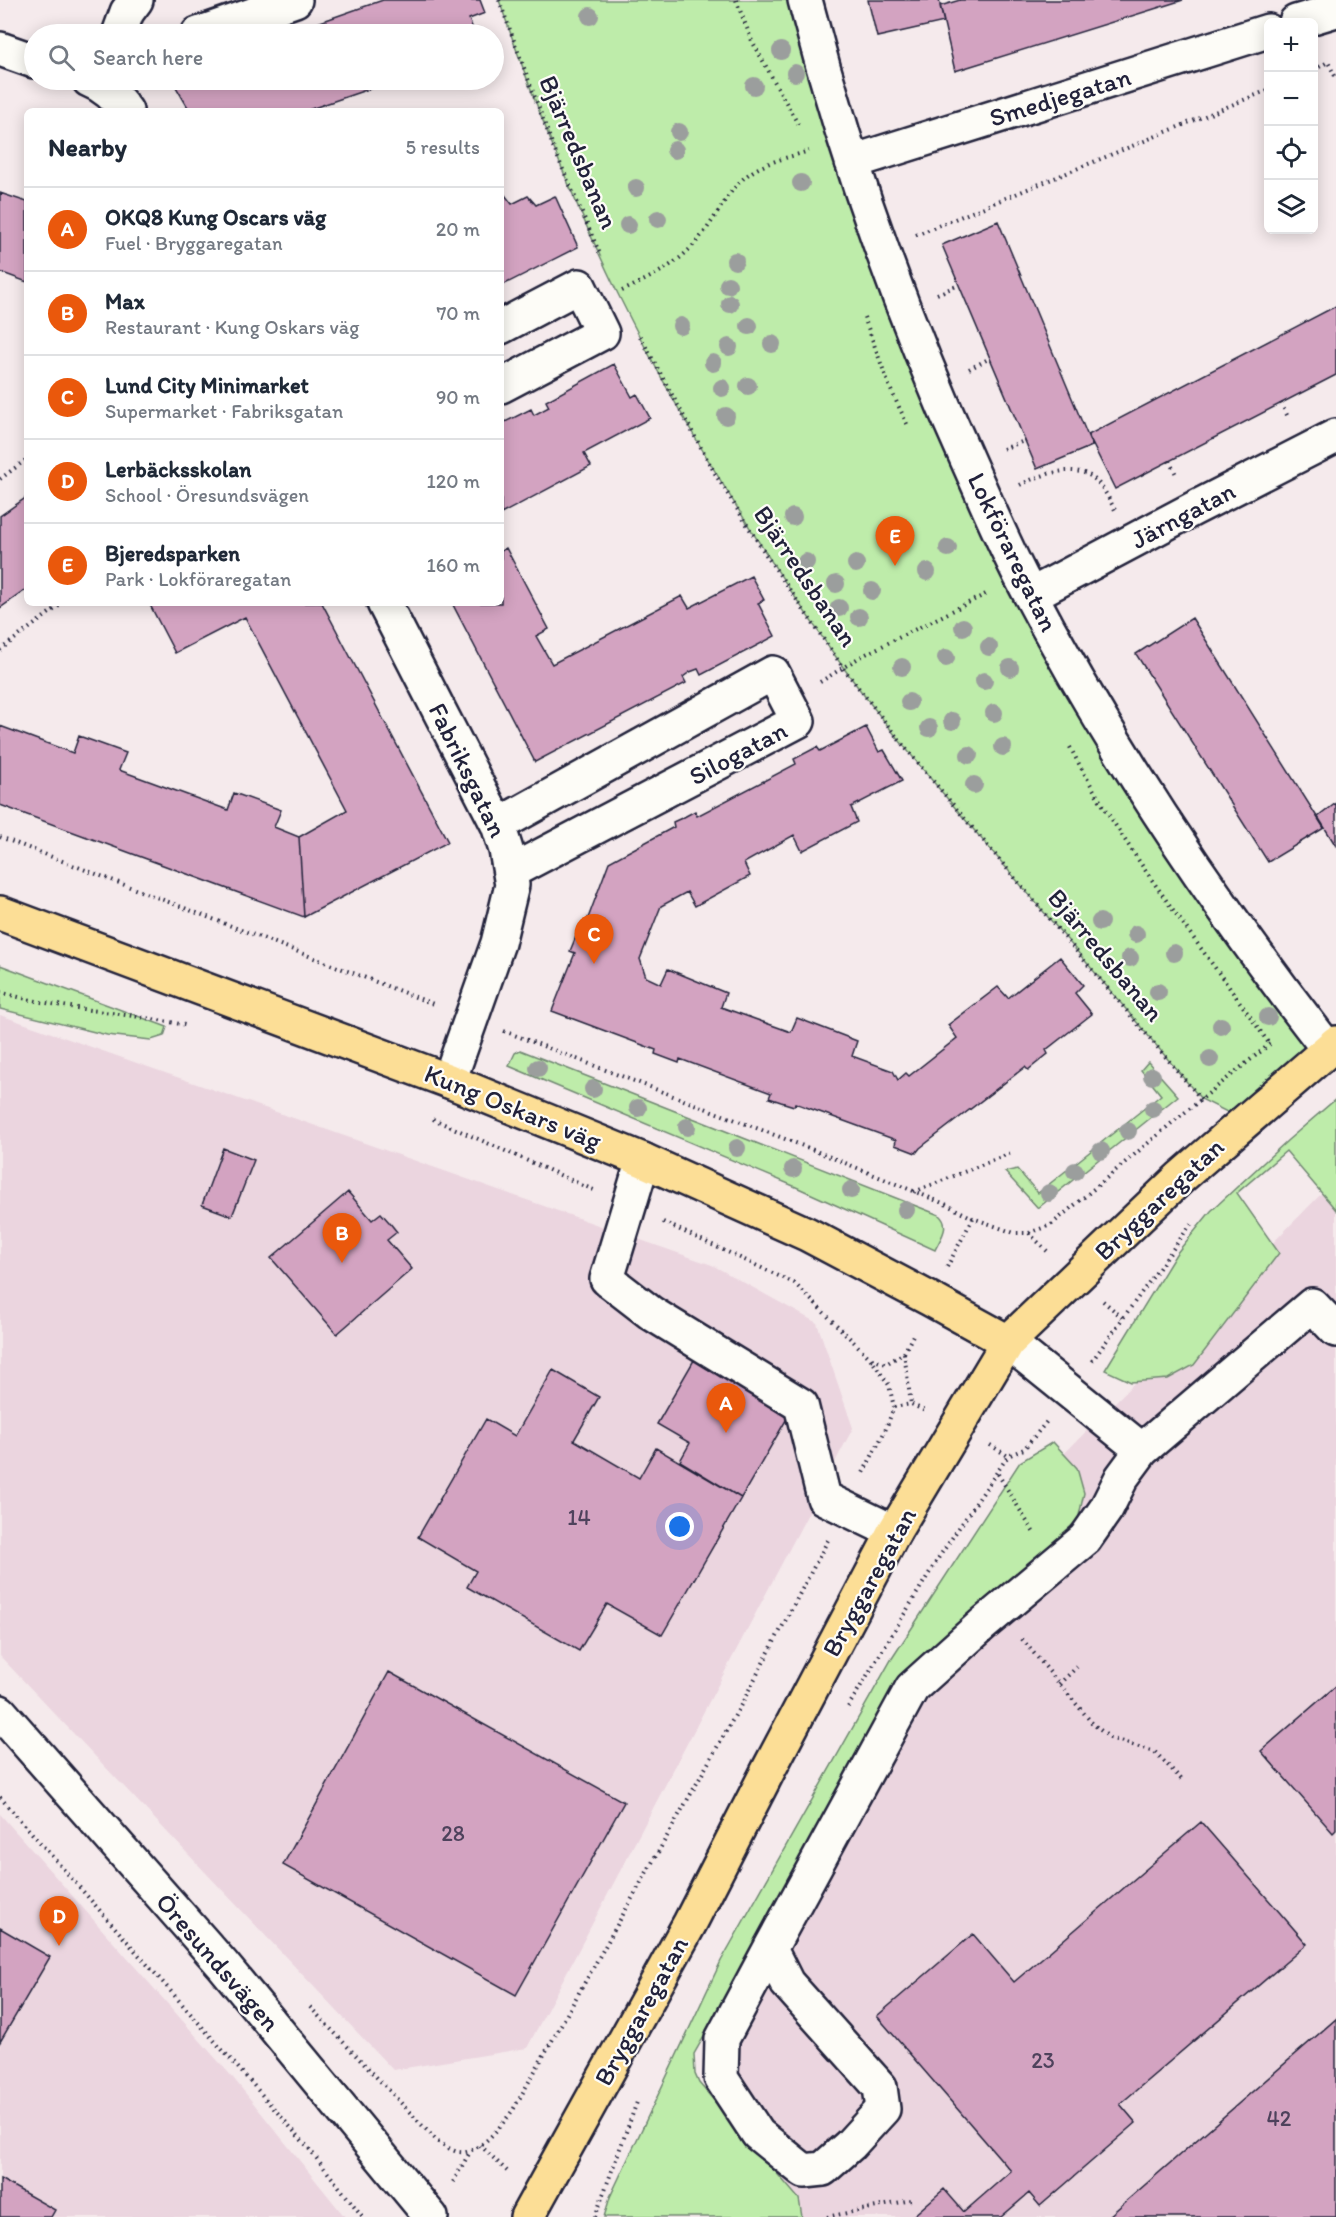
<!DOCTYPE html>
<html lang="en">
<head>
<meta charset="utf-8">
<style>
  :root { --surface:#fff; --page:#f6f6f7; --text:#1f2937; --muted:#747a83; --line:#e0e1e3; --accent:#ea580c }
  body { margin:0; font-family:Itim,sans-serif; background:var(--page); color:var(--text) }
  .controls { position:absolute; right:18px; top:18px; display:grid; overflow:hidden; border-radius:9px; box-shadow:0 3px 15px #0003 }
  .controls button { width:54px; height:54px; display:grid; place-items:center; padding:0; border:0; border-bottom:2px solid var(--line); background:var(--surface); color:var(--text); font:30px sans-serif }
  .you { position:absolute; left:680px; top:1527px; width:21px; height:21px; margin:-15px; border:4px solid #fff; border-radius:50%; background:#1a73e8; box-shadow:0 0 0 9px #1a73e833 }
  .badge { display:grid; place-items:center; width:39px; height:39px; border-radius:50%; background:var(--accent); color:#fff; font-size:20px; font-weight:700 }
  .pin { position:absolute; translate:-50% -50px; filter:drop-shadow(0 2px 3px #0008) }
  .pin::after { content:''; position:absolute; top:32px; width:21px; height:18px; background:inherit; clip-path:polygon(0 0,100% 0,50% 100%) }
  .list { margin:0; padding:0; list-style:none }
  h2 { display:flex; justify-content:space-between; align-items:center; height:78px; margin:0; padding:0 24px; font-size:26px }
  h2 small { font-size:20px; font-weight:400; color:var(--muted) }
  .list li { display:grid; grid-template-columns:39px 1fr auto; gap:18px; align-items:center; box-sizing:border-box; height:84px; padding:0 24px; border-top:2px solid var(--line) }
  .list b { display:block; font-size:22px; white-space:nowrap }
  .list p { margin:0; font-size:20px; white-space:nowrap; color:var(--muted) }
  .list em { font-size:20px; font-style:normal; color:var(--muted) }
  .icon { flex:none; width:33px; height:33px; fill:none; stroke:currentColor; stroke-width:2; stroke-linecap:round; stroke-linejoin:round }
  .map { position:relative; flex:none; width:1336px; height:2217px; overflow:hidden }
  .search { position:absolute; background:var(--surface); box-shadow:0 3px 15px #0003; left:24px; top:24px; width:480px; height:66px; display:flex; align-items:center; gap:15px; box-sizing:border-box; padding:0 21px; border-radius:33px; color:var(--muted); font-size:22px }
  .panel { position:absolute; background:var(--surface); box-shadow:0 3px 15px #0003; left:24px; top:108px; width:480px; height:498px; border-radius:9px }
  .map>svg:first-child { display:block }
  .built { fill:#ebd5df }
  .green { fill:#beecaa; stroke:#708772; stroke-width:1.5 }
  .building { fill:#d3a3c1; stroke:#22223b; stroke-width:1.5 }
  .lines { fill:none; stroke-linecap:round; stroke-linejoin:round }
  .minor-casing { stroke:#22223b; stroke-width:38 }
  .major-casing { stroke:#22223b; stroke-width:38 }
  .path { stroke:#22223b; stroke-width:4; stroke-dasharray:1.5 4.5; stroke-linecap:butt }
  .minor { stroke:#fdfcf7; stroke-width:33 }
  .major { stroke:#fcde96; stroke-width:33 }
  .tree { fill:#9b9e9d }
  .labels { text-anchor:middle; stroke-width:4.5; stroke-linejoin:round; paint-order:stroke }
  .number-label { font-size:22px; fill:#4e425c }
  .street-label { font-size:26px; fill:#22223b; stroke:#fdfcf7 }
</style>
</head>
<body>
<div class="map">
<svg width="1336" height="2217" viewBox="0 0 1336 2217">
  <rect width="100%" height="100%" fill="#f5eaec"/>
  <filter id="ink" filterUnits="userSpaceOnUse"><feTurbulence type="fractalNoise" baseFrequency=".0167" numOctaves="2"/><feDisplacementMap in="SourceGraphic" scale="12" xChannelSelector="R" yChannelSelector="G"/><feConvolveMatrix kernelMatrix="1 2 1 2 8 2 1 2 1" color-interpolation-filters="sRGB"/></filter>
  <g filter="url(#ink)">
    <!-- built -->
    <path class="built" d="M0,1015L712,1265L817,1323L853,1428L527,2048L393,2070L0,1656Z
      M1336,1179V2217H631L1049,1469Z
      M0,1814L234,2079L345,2217H0Z"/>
    <!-- green -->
    <path class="green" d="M499,0H805L1020,575L1329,1050L1245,1121L1201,1099C1134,1018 1065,937 997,857C944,795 891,733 843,667C759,548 682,424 618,294C572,199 533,100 499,0Z
      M0,965L167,1027L164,1036L151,1040L107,1035L0,1009Z
      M520,1050L939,1215C951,1226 941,1237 935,1250L796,1187L509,1066L515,1053Z
      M1148,1062L1178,1096L1038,1208L1005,1172L1017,1169L1038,1193L1161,1095L1141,1070Z
      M1336,1099V1210L1286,1151L1237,1193L1279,1253L1194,1365L1168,1379L1131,1382L1105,1370L1176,1254L1211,1211L1288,1140Z
      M1053,1442L1077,1468L1084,1493L1078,1520L917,1663L694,2054L695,2074L699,2083L799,2199L802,2217H604L610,2197L721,1961L891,1660L1020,1462Z"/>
    <!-- building -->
    <path class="building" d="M383,0H480L485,13L469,19L475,34H286Z
      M868,0H939L944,22L877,37Z
      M960,0H1183L955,71L940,6Z
      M172,80H395L305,111H190Z
      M0,193L27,202V282L0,272Z
      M505,195L512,204L528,196L536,205L555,196L578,247L501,286V197Z
      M998,221L1092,446L1037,469L942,245Z
      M1336,306V375L1115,489L1088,435Z
      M614,364L632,397L637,394L650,418L584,453L591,466L501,514V424L531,409L534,415L549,407L546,401Z
      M27,497V589L0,608V516Z
      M506,548L549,629L536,636L552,664L682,596L689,608L751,576L764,600L758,603L775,636L701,675L698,669L690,672L683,677L686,683L535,762L452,603H501V551Z
      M149,603H322L448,842L304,917L299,837L347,810L245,617L175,653Z
      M1192,618L1324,828L1268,862L1136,654Z
      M0,726L73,753L79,736L126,753L119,770L228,810L234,793L281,810L274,827L299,837L304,917L0,805Z
      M866,727L879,752L884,750L902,781L851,807L857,822L802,851L794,835L744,863L750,876L695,906L687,892L661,906L640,959L646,977L661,984L668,969L726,993L721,1007L791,1032L797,1018L857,1041L852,1056L893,1071L898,1080L906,1073L909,1076L957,1038L948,1025L998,987L1008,998L1060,957L1083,985L1075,993L1092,1014L1046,1050L1048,1054L1028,1070L1025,1067L920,1148L916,1153L895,1145L896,1140L795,1103L794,1106L781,1102L769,1098L771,1093L680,1059L679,1063L655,1054L656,1050L552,1011L575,953L570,951L575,939L579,928L584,929L609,862L674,827L673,822L684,817L695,811L697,816L796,764L794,759L817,747L820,751Z
      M1336,803V846L1318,817Z
      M223,1148L254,1160L232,1216L202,1205Z
      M348,1192L372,1220L381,1213L389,1222L397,1232L387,1240L412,1269L337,1334L271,1258Z
      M694,1360L789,1415L741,1498L680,1461L690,1443L657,1424Z
      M553,1370L599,1397L574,1440L639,1478L656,1448L741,1498L662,1635L607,1604L579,1651L467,1587L476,1571L418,1537L486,1419L515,1436Z
      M389,1672L624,1802L516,1995L283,1865Z
      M1336,1686V1830L1333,1833L1261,1751Z
      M1201,1822L1307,1944L1120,2104L1136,2123L1040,2206L1029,2193L1001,2217H912L944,2189L964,2212L1011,2171L877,2016L973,1934L1014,1982Z
      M0,1928L50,1957L0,2042Z
      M1336,2019V2217H1108Z
      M0,2179L55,2210L51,2217H0Z"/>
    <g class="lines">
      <defs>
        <path id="minor" d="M805,0C846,159 901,314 969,464C986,502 1002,540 1021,577C1108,744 1213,902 1329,1050
          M1296,22L1336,10
          M119,34L127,12L136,0
          M198,34L295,0
          M0,49L34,61
          M89,80C105,86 116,97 126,111
          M852,162L1268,31
          M501,327L579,286L602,333L501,386
          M1031,595L1193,509L1336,436
          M384,603L498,825L506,850L512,885L498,943L449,1081
          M498,825L773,673L798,721L510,872
          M643,1160L607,1279L651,1313L801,1405L824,1498L894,1532
          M1008,1342L1142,1450L1312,1305L1336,1330
          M0,1712L223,1965L431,2217
          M770,1949L722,2039L721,2078L758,2134L804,2171L823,2169L850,2145L883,2109L880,2087L787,1983L770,1949L912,1688L982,1625L1085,1539L1106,1509L1122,1477L1142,1450"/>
        <path id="major" d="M0,913L449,1081L643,1160L807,1234L930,1299L1008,1342
          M527,2217L690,1923L770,1767L894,1532L1008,1342L1181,1177L1336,1043"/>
      </defs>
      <!-- minor casing -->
      <use href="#minor" class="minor-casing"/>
      <!-- major casing -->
      <use href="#major" class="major-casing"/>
      <!-- path -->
      <path class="path" d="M499,0L554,149L600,254
        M736,0L752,41L799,126
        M1314,70L1328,62L1336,78
        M916,235L1268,90
        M622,291C652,277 681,263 701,236C718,216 727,190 749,174C765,162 790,157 809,151
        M937,294L959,285
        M864,317L890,388L907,424
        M640,336L717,477L768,558L844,669L907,750L1201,1099
        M969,369L990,358
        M1281,403L1289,419
        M1003,449L1024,441
        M1169,461L1177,476
        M0,479L27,459
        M1020,485C1039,475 1074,463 1093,478C1103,486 1109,499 1115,510
        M0,650L63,603
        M820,682L860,657L988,593
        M1070,747C1125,853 1202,946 1270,1045
        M0,837L436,1005
        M0,992C61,1010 124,1012 185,1025
        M504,1031L806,1147L945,1204L973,1218
        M433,1119L596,1191
        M914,1192L1011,1153
        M663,1222L794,1283L870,1358L889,1385L894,1407L885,1431L862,1475
        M1029,1233L1048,1252
        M947,1267L973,1218L1014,1233H1029L1051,1225L1173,1122L1270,1044
        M1103,1301L1123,1318
        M904,1353L911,1404
        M872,1359L886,1364L904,1353L914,1333
        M1092,1361L1191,1224
        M894,1407L911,1404L925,1411
        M990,1445L1008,1456L1024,1449L1048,1420
        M998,1474L1034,1533
        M1022,1639L1093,1724L1110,1738L1155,1752L1183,1781
        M1059,1684L1077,1667
        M848,1707L939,1557L1008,1456
        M0,1797L306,2145L363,2217
        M310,2007L438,2142C444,2145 452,2151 459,2152C480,2155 502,2124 513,2110L742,1703L828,1540
        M480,2145L508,2172
        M453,2182L470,2152
        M595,2217L637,2102
        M827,2217L911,2200"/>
      <!-- minor -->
      <use href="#minor" class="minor"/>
      <!-- major -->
      <use href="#major" class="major"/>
    </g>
    <!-- trees -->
    <g class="tree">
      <circle cx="590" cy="16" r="9"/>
      <circle cx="781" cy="51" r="9"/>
      <circle cx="795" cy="73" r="9"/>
      <circle cx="754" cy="86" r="9"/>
      <circle cx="679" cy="132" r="9"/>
      <circle cx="675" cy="150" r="9"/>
      <circle cx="801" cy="183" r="9"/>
      <circle cx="636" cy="188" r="9"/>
      <circle cx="658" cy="219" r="9"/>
      <circle cx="628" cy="225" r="9"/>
      <circle cx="735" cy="261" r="9"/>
      <circle cx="728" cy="285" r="9"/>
      <circle cx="730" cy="304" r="9"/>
      <circle cx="681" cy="326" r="9"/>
      <circle cx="749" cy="326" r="9"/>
      <circle cx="772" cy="344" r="9"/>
      <circle cx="729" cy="347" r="9"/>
      <circle cx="713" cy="363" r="9"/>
      <circle cx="748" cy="386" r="9"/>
      <circle cx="722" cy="388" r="9"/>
      <circle cx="726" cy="416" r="9"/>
      <circle cx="793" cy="517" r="9"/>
      <circle cx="948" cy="548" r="9"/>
      <circle cx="806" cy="562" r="9"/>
      <circle cx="856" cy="564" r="9"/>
      <circle cx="927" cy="572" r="9"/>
      <circle cx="836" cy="584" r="9"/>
      <circle cx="872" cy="591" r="9"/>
      <circle cx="839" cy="608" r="9"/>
      <circle cx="859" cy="617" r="9"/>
      <circle cx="963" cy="627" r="9"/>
      <circle cx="989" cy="647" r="9"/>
      <circle cx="946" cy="658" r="9"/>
      <circle cx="902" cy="667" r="9"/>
      <circle cx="1010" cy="668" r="9"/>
      <circle cx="984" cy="681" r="9"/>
      <circle cx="909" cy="702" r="9"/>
      <circle cx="994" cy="713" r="9"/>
      <circle cx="952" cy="721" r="9"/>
      <circle cx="929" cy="728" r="9"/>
      <circle cx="1003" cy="747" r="9"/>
      <circle cx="969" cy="755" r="9"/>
      <circle cx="974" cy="785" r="9"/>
      <circle cx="1100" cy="922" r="9"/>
      <circle cx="1136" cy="934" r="9"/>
      <circle cx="1174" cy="953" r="9"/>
      <circle cx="1130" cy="958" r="9"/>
      <circle cx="1158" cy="992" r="9"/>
      <circle cx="1268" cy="1017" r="9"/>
      <circle cx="1221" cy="1026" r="9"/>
      <circle cx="1210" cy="1059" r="9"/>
      <circle cx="538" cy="1068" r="9"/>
      <circle cx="1152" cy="1076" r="9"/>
      <circle cx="593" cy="1089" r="9"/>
      <circle cx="638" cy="1108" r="9"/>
      <circle cx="1153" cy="1109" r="9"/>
      <circle cx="687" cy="1127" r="9"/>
      <circle cx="1128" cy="1131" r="9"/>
      <circle cx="737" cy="1148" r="9"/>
      <circle cx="1101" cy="1151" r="9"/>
      <circle cx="793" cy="1169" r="9"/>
      <circle cx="1075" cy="1171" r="9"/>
      <circle cx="851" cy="1190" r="9"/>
      <circle cx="1049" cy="1193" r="9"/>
      <circle cx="906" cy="1210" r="9"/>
    </g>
  </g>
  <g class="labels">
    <!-- number labels -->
    <g class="number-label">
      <text x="579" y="1525">14</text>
      <text x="453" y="1841">28</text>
      <text x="1043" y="2068">23</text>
      <text x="1279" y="2126">42</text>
    </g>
    <!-- street labels -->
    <g class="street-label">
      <text transform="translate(1060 97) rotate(-17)" y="9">Smedjegatan</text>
      <text transform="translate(579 152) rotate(67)" y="9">Bjärredsbanan</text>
      <text transform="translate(1183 515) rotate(-28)" y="9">Järngatan</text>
      <text transform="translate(1013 552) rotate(64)" y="9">Lokföraregatan</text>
      <text transform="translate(806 576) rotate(56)" y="9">Bjärredsbanan</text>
      <text transform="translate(738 753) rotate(-28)" y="9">Silogatan</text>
      <text transform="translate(468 770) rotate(64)" y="9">Fabriksgatan</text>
      <text transform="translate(1106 955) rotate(50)" y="9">Bjärredsbanan</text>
      <text transform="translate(513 1107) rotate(22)" y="9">Kung Oskars väg</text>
      <text transform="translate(1159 1199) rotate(-43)" y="9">Bryggaregatan</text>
      <text transform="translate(869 1582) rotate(-61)" y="9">Bryggaregatan</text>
      <text transform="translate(218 1962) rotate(49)" y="9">Öresundsvägen</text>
      <text transform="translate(641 2011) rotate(-61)" y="9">Bryggaregatan</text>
    </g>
  </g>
</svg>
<div class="controls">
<button>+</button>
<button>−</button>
<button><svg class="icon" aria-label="locate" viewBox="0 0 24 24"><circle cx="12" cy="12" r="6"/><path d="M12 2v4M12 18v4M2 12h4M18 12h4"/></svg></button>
<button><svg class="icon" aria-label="layers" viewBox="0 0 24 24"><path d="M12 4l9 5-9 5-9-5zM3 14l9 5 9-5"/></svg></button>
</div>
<div class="you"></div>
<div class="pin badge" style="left:726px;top:1433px">A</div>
<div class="pin badge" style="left:342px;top:1263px">B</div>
<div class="pin badge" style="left:594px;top:964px">C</div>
<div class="pin badge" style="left:59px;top:1946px">D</div>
<div class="pin badge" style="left:895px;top:566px">E</div>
<div class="search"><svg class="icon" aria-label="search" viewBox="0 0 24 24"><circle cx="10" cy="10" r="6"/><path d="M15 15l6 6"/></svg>Search here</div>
<section class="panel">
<h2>Nearby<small>5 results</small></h2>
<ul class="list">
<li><span class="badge">A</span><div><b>OKQ8 Kung Oscars väg</b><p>Fuel · Bryggaregatan</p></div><em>20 m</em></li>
<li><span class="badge">B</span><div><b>Max</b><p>Restaurant · Kung Oskars väg</p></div><em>70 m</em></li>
<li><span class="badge">C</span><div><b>Lund City Minimarket</b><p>Supermarket · Fabriksgatan</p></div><em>90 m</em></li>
<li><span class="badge">D</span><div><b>Lerbäcksskolan</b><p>School · Öresundsvägen</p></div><em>120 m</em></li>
<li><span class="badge">E</span><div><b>Bjeredsparken</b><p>Park · Lokföraregatan</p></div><em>160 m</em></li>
</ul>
</section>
</div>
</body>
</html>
